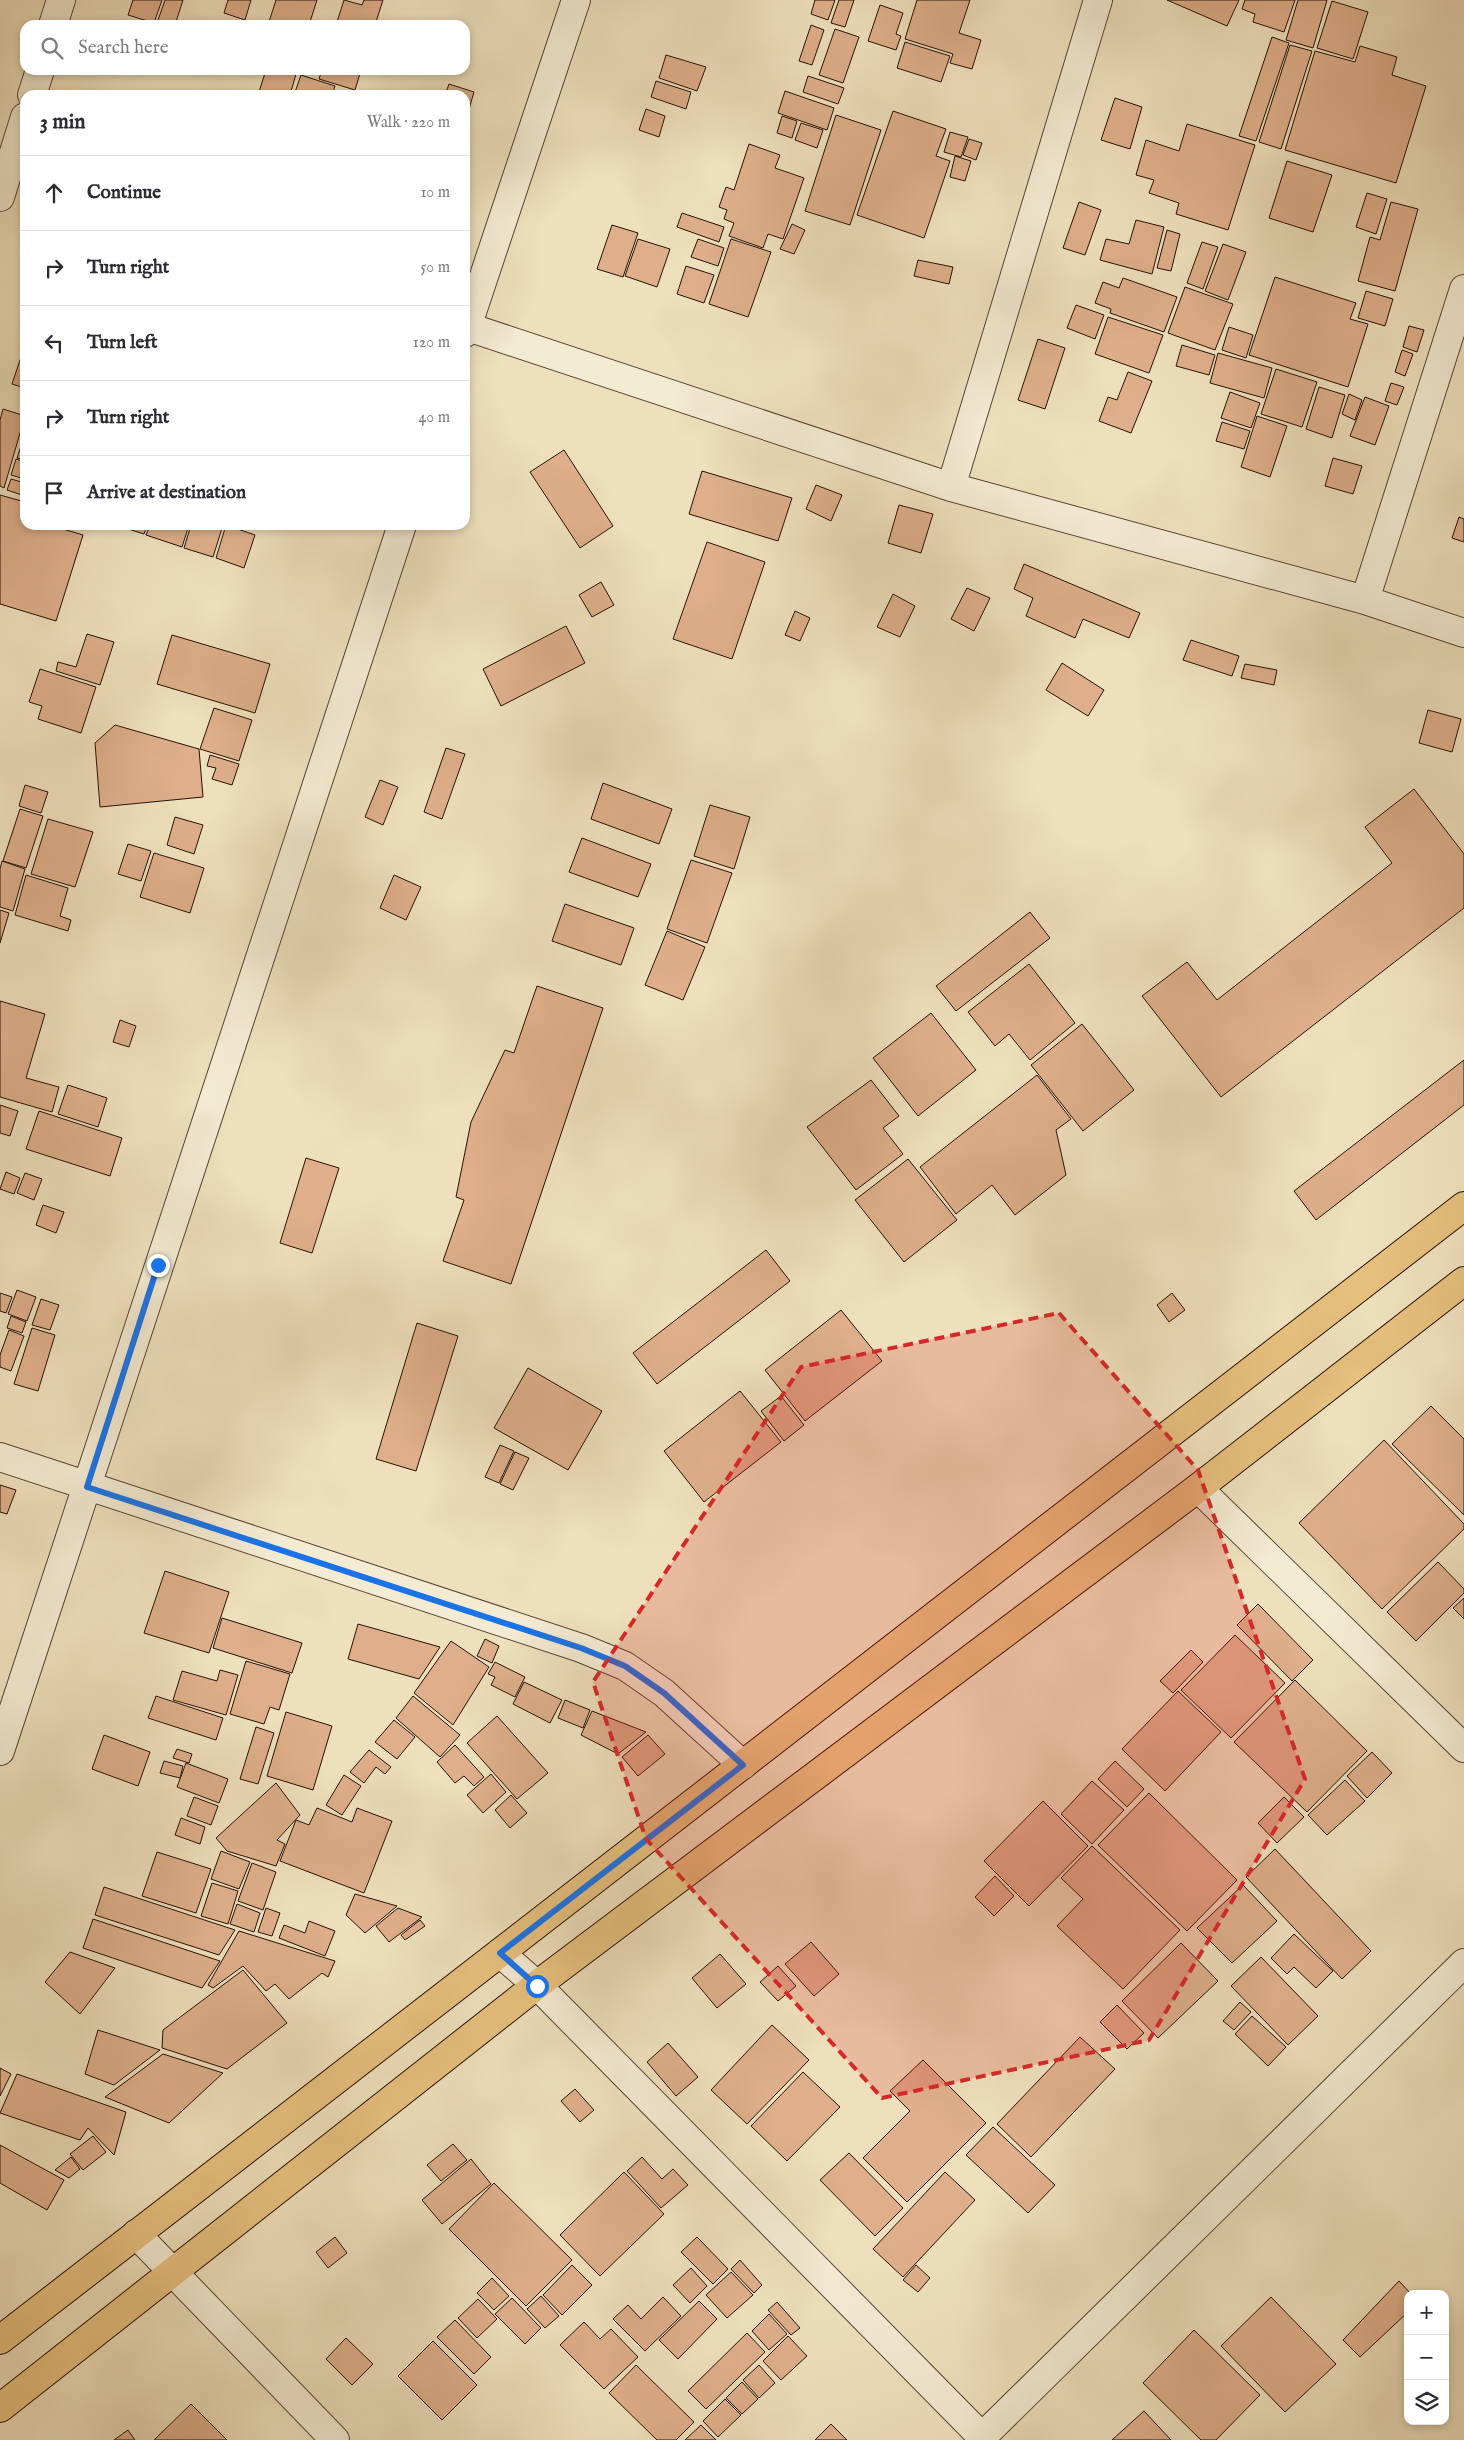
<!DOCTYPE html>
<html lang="en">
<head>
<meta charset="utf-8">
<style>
  :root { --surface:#fff; --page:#f7f7f7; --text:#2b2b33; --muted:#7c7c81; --line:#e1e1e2 }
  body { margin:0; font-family:"IM FELL English",serif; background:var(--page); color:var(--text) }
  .controls { position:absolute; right:15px; bottom:15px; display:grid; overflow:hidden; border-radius:10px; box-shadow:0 2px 8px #0003 }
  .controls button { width:45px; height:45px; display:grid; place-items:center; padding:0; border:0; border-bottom:1px solid var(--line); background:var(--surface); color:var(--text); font:25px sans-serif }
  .stop { position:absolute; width:15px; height:15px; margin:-11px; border:4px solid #1a73e8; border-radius:50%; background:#fff }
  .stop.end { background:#1a73e8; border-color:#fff; box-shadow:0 1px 5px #0008 }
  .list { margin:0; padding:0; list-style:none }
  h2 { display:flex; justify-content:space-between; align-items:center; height:65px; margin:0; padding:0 20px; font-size:21px }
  h2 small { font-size:16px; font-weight:400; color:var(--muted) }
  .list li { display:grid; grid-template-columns:32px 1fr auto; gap:15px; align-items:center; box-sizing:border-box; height:75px; padding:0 20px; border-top:1px solid var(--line) }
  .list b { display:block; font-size:19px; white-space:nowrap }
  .list em { font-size:16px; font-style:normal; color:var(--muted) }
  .icon { flex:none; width:28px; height:28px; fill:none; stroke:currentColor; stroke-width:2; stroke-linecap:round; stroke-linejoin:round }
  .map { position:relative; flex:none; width:1464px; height:2440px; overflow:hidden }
  .search { position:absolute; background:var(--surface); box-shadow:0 2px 8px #0003; left:20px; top:20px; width:450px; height:55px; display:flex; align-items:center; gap:12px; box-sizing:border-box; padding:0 18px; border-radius:15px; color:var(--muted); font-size:19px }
  .panel { position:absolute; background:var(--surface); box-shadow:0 2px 8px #0003; left:20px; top:90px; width:450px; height:440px; border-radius:15px }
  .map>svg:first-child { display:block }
  .building { fill:#deaf8a; stroke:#261107 }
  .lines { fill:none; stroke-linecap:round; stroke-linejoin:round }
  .minor-casing { stroke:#584534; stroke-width:30 }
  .major-casing { stroke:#261107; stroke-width:30 }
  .minor { stroke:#f4ebd3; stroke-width:28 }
  .major { stroke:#e7c07e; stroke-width:28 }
  .route { stroke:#1a73e8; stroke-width:6 }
  .marked { fill:#d62828; fill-opacity:0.2; stroke:#d62828; stroke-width:4; stroke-dasharray:10 6; stroke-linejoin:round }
</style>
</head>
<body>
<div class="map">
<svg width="1464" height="2440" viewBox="0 0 1464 2440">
  <rect width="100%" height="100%" fill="#eee0bc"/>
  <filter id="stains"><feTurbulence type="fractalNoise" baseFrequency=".004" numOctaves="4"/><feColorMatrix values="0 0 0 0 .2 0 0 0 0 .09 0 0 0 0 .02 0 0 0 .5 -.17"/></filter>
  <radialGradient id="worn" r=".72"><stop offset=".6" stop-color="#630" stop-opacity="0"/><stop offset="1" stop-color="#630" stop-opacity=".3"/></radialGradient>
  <!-- building -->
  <path class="building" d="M133,0H162L154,23L128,15Z
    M165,0H183L175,25L157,23Z
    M228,0H251L245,20L224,13Z
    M276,0H317L309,25H268Z
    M344,0L362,5L364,0H383L375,25H336Z
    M815,0H835L828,20L811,14Z
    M839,0H854L845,27L831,23Z
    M917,0H970L959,33L981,40L972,69L950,63L953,54L905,39Z
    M1167,0H1239L1227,26Z
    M1245,0H1295L1284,32L1253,22L1255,14L1242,9Z
    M1298,0H1327L1313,48L1286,40Z
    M1332,1L1368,12L1353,59L1317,48Z
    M880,5L903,13L896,34L901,36L896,50L868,41Z
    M811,25L824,30L812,65L799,61Z
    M835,29L859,37L843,83L819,75Z
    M1272,37L1289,43L1256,141L1239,136Z
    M905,42L950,56L941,82L897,68Z
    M1290,45L1312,51L1281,149L1259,142Z
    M1360,46L1397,57L1392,75L1426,86L1396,183L1285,150L1315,51L1355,62Z
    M666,55L706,67L697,91L659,78Z
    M266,70H283L296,74L290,95H258Z
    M322,70H361L355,90L319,79Z
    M301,75L335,86L332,95H294Z
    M808,76L844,88L838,104L803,92Z
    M656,81L691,92L686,109L651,97Z
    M449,84L474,92L469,109L465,107V95H445Z
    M785,91L834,108L827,130L778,113Z
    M1115,98L1142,107L1130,149L1101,140Z
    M646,109L665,116L659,137L639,130Z
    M893,111L946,129L936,156L950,161L924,238L857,215Z
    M836,115L881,130L850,225L805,211Z
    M782,116L797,121L792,138L777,133Z
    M801,123L823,130L817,148L795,140Z
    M1187,124L1255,145L1228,230L1176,214L1179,203L1149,193L1154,180L1136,175L1146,140L1179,151Z
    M950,132L968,137L961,157L944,152Z
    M969,139L982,143L976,160L963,155Z
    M749,144L780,155L775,168L804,178L783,239L768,234L763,248L729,236L734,223L724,219L727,210L719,207L726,187L734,190Z
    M955,156L971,161L965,181L950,177Z
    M1287,161L1332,175L1313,232L1269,218Z
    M1367,193L1387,199L1376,234L1356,227Z
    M1079,202L1101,210L1085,255L1063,248Z
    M1391,202L1418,209L1395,291L1358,281L1370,237L1380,240Z
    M682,213L724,227L719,242L677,227Z
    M1136,220L1164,227L1152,274L1100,260L1106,239L1129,244Z
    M792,224L805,230L794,254L780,249Z
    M612,225L638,233L623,277L597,269Z
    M1167,230L1180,234L1171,271L1157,268Z
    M638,239L670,249L657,287L625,276Z
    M698,239L724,248L718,266L691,257Z
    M731,239L771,252L748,317L709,304Z
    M1202,242L1218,247L1203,289L1187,283Z
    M1223,244L1246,252L1228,300L1205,291Z
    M918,260L953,267L949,284L914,276Z
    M686,266L714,275L704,303L677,294Z
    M1275,277L1356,303L1350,319L1368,324L1348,387L1249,355Z
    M1123,278L1177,297L1164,332L1110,313L1111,309L1095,303L1103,282L1119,288Z
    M1185,287L1233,304L1215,350L1168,333Z
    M1366,291L1393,299L1385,326L1358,318Z
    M1076,305L1104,315L1095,339L1067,328Z
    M1108,317L1163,335L1149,373L1095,354Z
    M1409,326L1424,330L1417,352L1403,347Z
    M1229,327L1253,335L1246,358L1222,350Z
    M1038,339L1065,348L1045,409L1018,400Z
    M25,345V388L12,384Z
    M1182,345L1215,355L1209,375L1176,366Z
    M1402,350L1413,354L1405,376L1395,372Z
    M1218,353L1272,368L1264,398L1210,383Z
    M1276,369L1317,382L1302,427L1261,414Z
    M1128,372L1152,381L1131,433L1099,421L1108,397L1117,400Z
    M1391,383L1404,387L1397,405L1385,401Z
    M1319,387L1345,395L1332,438L1306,429Z
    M1230,392L1260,403L1251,428L1221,418Z
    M1349,394L1362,400L1355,420L1342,414Z
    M1365,397L1389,406L1375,445L1350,436Z
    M3,409L25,416L4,488L0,486V420Z
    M1257,416L1287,426L1270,477L1241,467Z
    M1222,422L1250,431L1244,449L1216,441Z
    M24,437L25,438V460L17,458Z
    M564,450L613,526L580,548L530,472Z
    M1333,458L1362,466L1353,494L1325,486Z
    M16,459L25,462V479L11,475Z
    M702,471L792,498L778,541L689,514Z
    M11,479L25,483V496L7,490Z
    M816,485L842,495L831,521L806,509Z
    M0,495L25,502V525H50L83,535L56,621L0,604Z
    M899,505L933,514L921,553L888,543Z
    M1459,517L1464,519V542L1452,538Z
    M116,525H147L144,534Z
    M150,525H189L182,547L146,535Z
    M191,525H223L213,557L184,548Z
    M226,525L255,535L244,568L216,558Z
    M707,542L765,562L732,659L673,639Z
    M1024,564L1140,613L1129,638L1083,619L1075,638L1026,616L1033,598L1014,589Z
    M601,582L614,605L592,617L579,595Z
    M967,588L990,598L974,631L951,619Z
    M893,594L915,606L900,637L877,627Z
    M795,611L810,618L800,641L785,635Z
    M566,626L585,663L501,706L483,669Z
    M87,634L114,642L100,685L56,671L58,662L76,667Z
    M172,635L270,664L255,713L157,684Z
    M1191,640L1239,656L1232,676L1183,660Z
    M1062,663L1104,690L1088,716L1046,690Z
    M1245,664L1277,670L1274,685L1241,678Z
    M40,669L96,687L81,733L38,719L42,706L29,702Z
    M214,708L252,720L239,761L200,749Z
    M1428,710L1461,719L1452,752L1419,743Z
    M115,725L199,749L203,797L100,807L95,743Z
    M446,748L465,754L442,819L424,812Z
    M210,755L239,764L232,785L212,779L216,768L207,766Z
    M380,780L398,787L383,825L365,817Z
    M603,783L672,809L659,844L591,819Z
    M25,785L48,792L41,813L19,806Z
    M1414,789L1464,854V908L1221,1097L1142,996L1187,962L1217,1000L1392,863L1365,827Z
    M710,805L750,817L734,869L694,856Z
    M20,809L43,816L26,868L3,861Z
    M175,817L203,825L194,854L167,845Z
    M48,819L93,832L75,887L31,874Z
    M582,838L651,864L638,897L569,872Z
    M128,844L151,851L141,881L118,874Z
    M154,853L204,868L190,913L140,897Z
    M691,860L732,873L707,943L667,929Z
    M2,861L25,869L13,911L0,907V869Z
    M26,875L68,888L60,916L71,920L68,931L15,915Z
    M394,875L421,887L406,920L380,908Z
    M565,904L634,928L621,965L552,941Z
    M0,910L9,913L0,943Z
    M1030,912L1050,938L956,1011L936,986Z
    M667,931L705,947L683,1000L645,985Z
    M1029,964L1075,1023L1030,1060L1009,1034L995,1046L968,1012Z
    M537,986L603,1008L511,1284L443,1261L464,1200L456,1197L471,1122L505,1050L514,1053Z
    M0,1001L45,1014L26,1078L59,1087L52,1112L0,1097Z
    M931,1013L976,1070L918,1116L873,1058Z
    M120,1020L136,1026L129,1047L113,1042Z
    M1082,1024L1134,1090L1083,1131L1031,1065Z
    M1464,1060V1105L1316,1220L1294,1191Z
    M1037,1075L1071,1119L1056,1130L1066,1175L1015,1215L992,1185L956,1214L920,1167Z
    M871,1080L899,1116L883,1128L903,1154L856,1190L807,1127Z
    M68,1085L107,1098L98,1127L58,1114Z
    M0,1105L18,1111L10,1136L0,1133Z
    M39,1111L122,1138L110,1176L26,1149Z
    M306,1158L339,1168L312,1253L280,1243Z
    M908,1159L957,1220L904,1262L855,1200Z
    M6,1172L20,1178L14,1194L0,1189Z
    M25,1173L42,1179L34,1200L17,1193Z
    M43,1205L64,1212L56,1233L36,1225Z
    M766,1250L790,1281L657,1384L633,1353Z
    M17,1290L36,1297L27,1321L8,1314Z
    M0,1293L12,1297L6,1313L0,1311Z
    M1172,1293L1185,1310L1169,1322L1157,1305Z
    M41,1299L59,1305L50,1330L32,1325Z
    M841,1310L882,1361L805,1421L765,1370Z
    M11,1316L26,1322L22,1333L7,1328Z
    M417,1323L458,1336L416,1471L376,1459Z
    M32,1328L55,1335L38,1391L14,1384Z
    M9,1330L24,1336L11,1371L0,1367V1355Z
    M528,1368L602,1411L568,1470L494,1428Z
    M740,1391L781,1442L704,1502L664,1451Z
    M781,1396L804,1425L784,1441L761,1411Z
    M1431,1406L1464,1439V1515L1392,1444Z
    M1384,1440L1464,1524V1529L1382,1609L1299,1523Z
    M500,1445L514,1451L499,1483L485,1477Z
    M515,1452L529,1458L513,1490L500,1484Z
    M0,1485L16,1490L7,1514L0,1512Z
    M1438,1562L1464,1589V1593L1416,1641L1387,1612Z
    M165,1571L229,1592L209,1653L144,1633Z
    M1464,1598V1619L1453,1608Z
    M1258,1604L1313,1660L1292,1681L1237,1625Z
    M222,1618L302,1643L292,1673L213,1648Z
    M358,1624L440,1647L419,1679L348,1659Z
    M1235,1635L1285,1683L1231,1738L1181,1690Z
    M485,1639L499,1646L492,1663L477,1656Z
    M451,1641L489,1667L453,1725L414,1693Z
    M1191,1650L1203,1662L1173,1693L1160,1681Z
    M246,1661L290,1674L279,1710L270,1707L264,1724L230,1714Z
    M495,1662L525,1677L515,1697L491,1685L495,1677L488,1674Z
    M220,1670L238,1675L226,1715L173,1700L182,1671L217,1681Z
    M1295,1680L1367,1751L1307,1812L1234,1742Z
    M524,1682L562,1700L550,1723L513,1704Z
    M1178,1691L1221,1732L1165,1791L1122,1749Z
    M156,1696L223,1718L216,1740L148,1718Z
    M413,1696L460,1735L440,1757L396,1718Z
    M565,1700L590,1710L583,1728L558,1718Z
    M592,1711L646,1732L618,1754L581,1735Z
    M286,1712L332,1726L313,1790L267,1776Z
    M497,1716L548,1773L517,1799L467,1743Z
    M394,1720L415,1737L397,1759L375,1742Z
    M256,1727L274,1733L258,1784L240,1779Z
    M104,1735L150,1752L138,1786L92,1769Z
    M648,1735L665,1754L638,1776L622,1757Z
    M455,1745L484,1777L474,1786L464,1776L455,1783L437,1762Z
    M177,1749L192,1754L189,1763L173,1758Z
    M369,1750L391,1767L385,1774L376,1767L364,1783L350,1772Z
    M1372,1752L1392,1773L1367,1798L1347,1776Z
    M164,1761L183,1766L180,1778L160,1773Z
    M1115,1761L1144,1789L1127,1807L1098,1779Z
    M186,1763L228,1779L219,1803L177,1787Z
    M491,1774L506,1792L483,1813L467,1795Z
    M344,1775L361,1786L342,1815L326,1805Z
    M1345,1780L1365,1801L1327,1835L1308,1815Z
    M1092,1781L1124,1810L1092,1844L1061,1814Z
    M276,1783L300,1815L277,1840L285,1844L276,1866L227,1851L216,1838Z
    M1149,1793L1237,1880L1187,1931L1098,1845Z
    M511,1795L527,1813L510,1828L495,1810Z
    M194,1797L218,1806L211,1825L187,1816Z
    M1284,1797L1304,1817L1277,1843L1258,1823Z
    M1043,1801L1088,1846L1029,1906L984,1861Z
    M317,1808L352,1822L357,1808L392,1821L364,1893L280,1861L296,1820L309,1825Z
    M181,1818L205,1827L200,1844L175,1835Z
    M1092,1846L1180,1930L1123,1989L1057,1926L1083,1899L1061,1878Z
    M1275,1849L1371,1951L1342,1979L1246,1877Z
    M221,1851L250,1862L239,1889L211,1879Z
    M157,1852L211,1869L196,1913L142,1896Z
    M252,1863L276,1872L263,1910L238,1901Z
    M995,1876L1014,1896L994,1916L975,1897Z
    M212,1883L238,1891L228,1924L201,1916Z
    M1243,1885L1277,1921L1232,1963L1197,1928Z
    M104,1887L235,1930L219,1955L95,1915Z
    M355,1894L397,1906L365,1933L346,1915Z
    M237,1904L260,1913L254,1932L230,1924Z
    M266,1908L280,1913L272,1936L258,1932Z
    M398,1908L422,1917L389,1942L376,1926Z
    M93,1919L220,1961L202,1988L83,1948Z
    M420,1920L425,1926L405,1940L401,1935Z
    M309,1921L335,1931L325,1956L279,1938L284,1925L305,1933Z
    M239,1931L335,1961L328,1977L322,1973L289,1999L275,1984L266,1991L243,1966L213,1988L208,1985Z
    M1294,1934L1333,1971L1316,1988L1294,1967L1287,1974L1271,1958Z
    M811,1942L839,1974L814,1996L785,1964Z
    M1181,1943L1218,1981L1158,2038L1122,2001Z
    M70,1952L115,1968L80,2014L45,1982Z
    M720,1954L746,1984L717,2008L692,1978Z
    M1261,1957L1318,2016L1288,2045L1231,1986Z
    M778,1966L796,1986L778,2001L760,1982Z
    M243,1970L287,2023L227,2069L162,2048L163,2030Z
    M1240,2002L1251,2012L1234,2030L1223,2021Z
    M1117,2005L1144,2033L1127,2049L1100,2022Z
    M1252,2016L1286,2047L1268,2066L1235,2034Z
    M772,2025L809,2060L747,2124L711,2090Z
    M98,2030L160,2050L114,2085L85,2074Z
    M1080,2037L1115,2069L1031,2157L997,2124Z
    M668,2043L698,2077L676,2096L647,2062Z
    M163,2054L223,2073L169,2123L105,2097Z
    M923,2060L986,2123L907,2202L863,2158L910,2111L890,2091Z
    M0,2068L11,2074L0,2096Z
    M803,2072L840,2107L787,2161L751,2126Z
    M17,2074L126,2112L114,2155L88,2128L80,2140L0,2113Z
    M575,2089L594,2110L580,2122L561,2101Z
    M993,2127L1055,2185L1028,2213L966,2155Z
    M93,2136L106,2152L83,2170L70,2154Z
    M453,2144L467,2160L441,2181L427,2165Z
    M0,2145L64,2180L47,2210L0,2183Z
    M849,2153L903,2208L875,2236L820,2180Z
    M71,2157L80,2169L69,2178L55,2170Z
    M642,2157L662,2179L673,2169L688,2185L661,2208L627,2171Z
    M471,2159L491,2184L442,2224L422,2200Z
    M624,2172L664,2214L600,2276L560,2235Z
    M945,2172L975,2200L903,2277L873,2249Z
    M494,2183L572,2260L526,2306L449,2229Z
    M335,2237L347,2253L328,2268L316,2252Z
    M697,2237L728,2269L713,2284L681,2252Z
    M740,2260L762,2285L754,2293L731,2269Z
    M572,2265L592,2285L562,2315L543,2295Z
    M916,2265L930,2278L918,2292L903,2280Z
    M691,2268L707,2286L690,2303L673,2285Z
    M731,2272L753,2295L727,2318L706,2295Z
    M492,2278L509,2296L494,2310L477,2293Z
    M1399,2281L1411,2294H1408V2312L1360,2357L1343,2340Z
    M541,2296L559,2316L545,2328L527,2309Z
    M663,2297L681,2316L645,2351L613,2319L628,2305L641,2319Z
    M1271,2297L1336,2364L1285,2412L1221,2346Z
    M512,2298L541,2328L525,2344L495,2314Z
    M478,2299L497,2319L477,2338L458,2318Z
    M699,2301L717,2319L678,2359L659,2340Z
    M777,2302L800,2328L791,2335L768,2310Z
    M769,2314L787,2334L769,2350L752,2331Z
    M455,2320L491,2357L474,2374L437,2337Z
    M584,2322L600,2339L611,2329L638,2357L604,2389L560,2345Z
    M1194,2330L1260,2395L1216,2440H1201L1143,2383Z
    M747,2333L765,2352L706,2409L688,2391Z
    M788,2336L807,2356L781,2380L763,2361Z
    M346,2338L373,2364L352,2385L326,2359Z
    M433,2341L477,2385L442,2420L398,2376Z
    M636,2365L694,2422L676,2440H657L609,2393Z
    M759,2365L775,2383L759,2398L743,2380Z
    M742,2382L758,2399L742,2414L726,2398Z
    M725,2399L741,2415L718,2437L703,2421Z
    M191,2404L227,2440H154Z
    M1144,2411L1171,2440H1112Z
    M831,2424L847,2440H815Z
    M701,2425L716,2440H685Z
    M128,2430L135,2440H114Z"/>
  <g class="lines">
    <defs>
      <path id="minor" d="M53,25L61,0
        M32,95L40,70
        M0,197L25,117
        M465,326L951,487L1365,600L1464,633
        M465,333L576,0
        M951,487L1098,0
        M1365,600L1464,289
        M0,1457L581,1648L625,1666L664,1693L743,1765
        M1198,1488L1464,1748
        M0,1751L402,525
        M500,1953L537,1985L985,2440
        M136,2234L335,2440
        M982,2437L1464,1963"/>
      <path id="major" d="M0,2340L1464,1206
        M0,2408L537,1985L1198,1488L1464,1281"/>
    </defs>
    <!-- minor casing -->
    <use href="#minor" class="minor-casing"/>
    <!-- major casing -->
    <use href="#major" class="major-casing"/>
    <!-- minor -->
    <use href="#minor" class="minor"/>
    <!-- major -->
    <use href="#major" class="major"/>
  </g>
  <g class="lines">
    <!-- route -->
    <path class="route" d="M158,1265L87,1487L581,1648L625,1666L664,1693L743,1765L500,1953L537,1986"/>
  </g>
  <!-- marked area -->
  <path class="marked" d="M1059,1313L1198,1470L1305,1779L1149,2040L882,2098L646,1839L593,1682L801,1367Z"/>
  <rect width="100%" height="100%" filter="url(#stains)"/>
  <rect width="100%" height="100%" fill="url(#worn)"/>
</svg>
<div class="controls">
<button>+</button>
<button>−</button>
<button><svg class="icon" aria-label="layers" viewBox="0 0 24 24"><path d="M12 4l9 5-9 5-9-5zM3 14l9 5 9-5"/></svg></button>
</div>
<div class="stop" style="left:537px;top:1986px"></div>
<div class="stop end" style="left:158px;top:1265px"></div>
<div class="search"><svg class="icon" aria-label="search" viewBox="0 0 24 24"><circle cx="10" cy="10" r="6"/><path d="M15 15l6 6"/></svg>Search here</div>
<section class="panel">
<h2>3 min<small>Walk · 220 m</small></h2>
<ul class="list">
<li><svg class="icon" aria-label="ahead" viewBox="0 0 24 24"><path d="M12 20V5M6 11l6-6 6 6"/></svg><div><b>Continue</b></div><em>10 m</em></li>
<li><svg class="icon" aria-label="right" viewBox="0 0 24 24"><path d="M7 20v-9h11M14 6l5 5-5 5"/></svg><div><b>Turn right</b></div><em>50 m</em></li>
<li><svg class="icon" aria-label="left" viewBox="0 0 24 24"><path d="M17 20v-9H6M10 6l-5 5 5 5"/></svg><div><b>Turn left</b></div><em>120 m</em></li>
<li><svg class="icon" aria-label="right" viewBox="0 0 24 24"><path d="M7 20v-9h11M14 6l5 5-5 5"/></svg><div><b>Turn right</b></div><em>40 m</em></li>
<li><svg class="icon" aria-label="arrive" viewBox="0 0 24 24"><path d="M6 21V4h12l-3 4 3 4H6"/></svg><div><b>Arrive at destination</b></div></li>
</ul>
</section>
</div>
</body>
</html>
